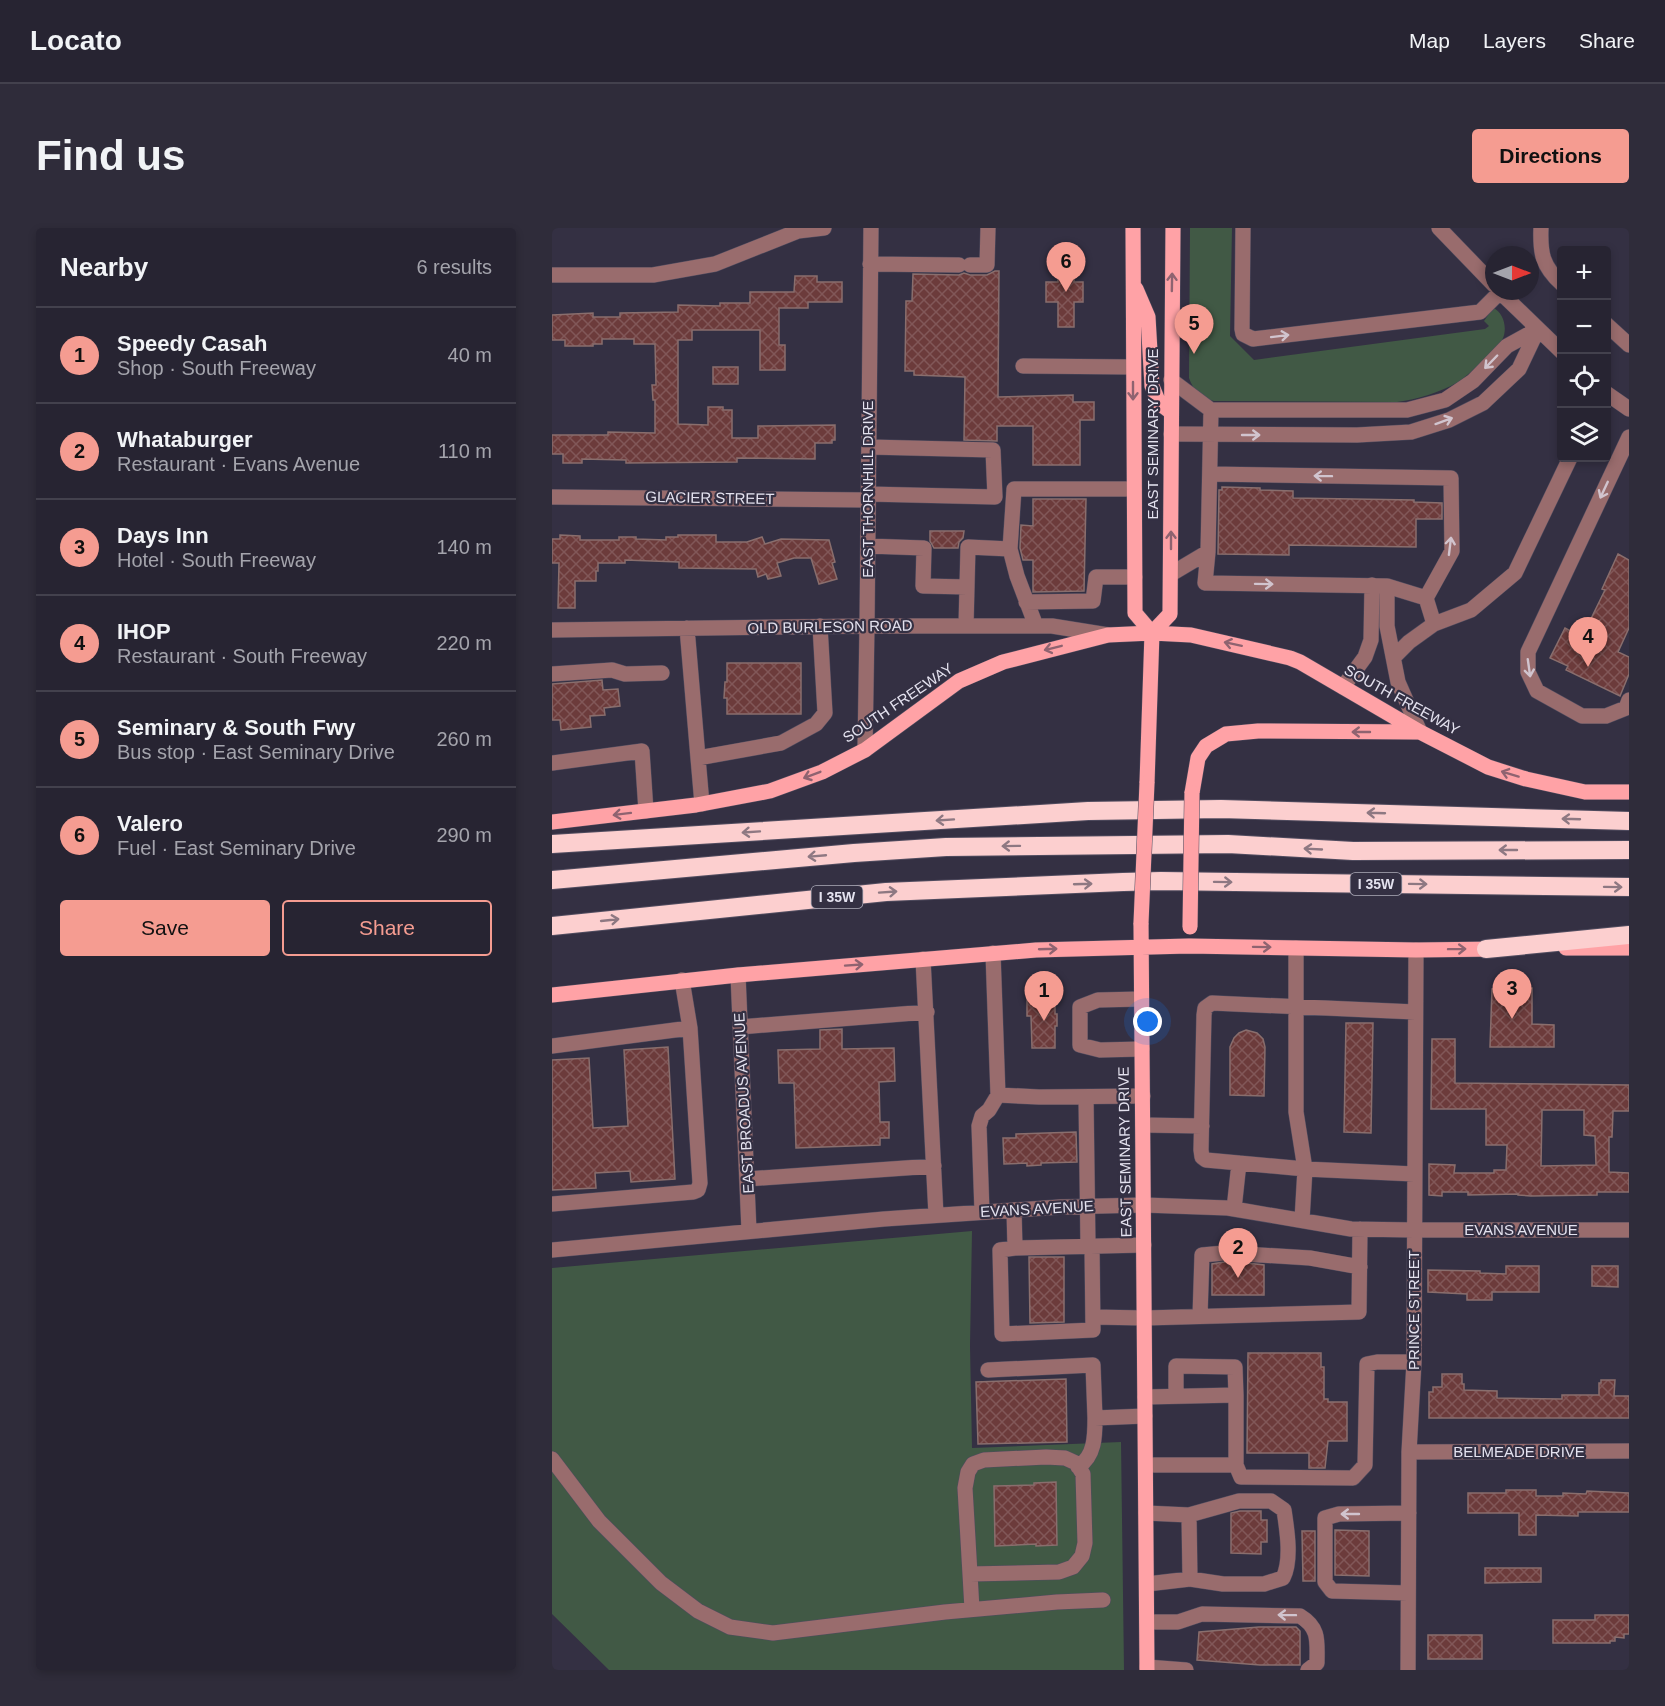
<!DOCTYPE html>
<html lang="en">
<head>
<meta charset="utf-8">
<style>
  :root { --surface:#272432; --page:#2f2c3a; --text:#f1f3f6; --muted:#a4a4ac; --line:#43414d; --accent:#f59c91 }
  body { margin:0; font-family:Arial,sans-serif; background:var(--page); color:var(--text) }
  .controls { position:absolute; right:18px; top:18px; display:grid; overflow:hidden; border-radius:6px; box-shadow:0 3px 9px #0003 }
  .controls button { width:54px; height:54px; display:grid; place-items:center; padding:0; border:0; border-bottom:2px solid var(--line); background:var(--surface); color:var(--text); font:30px sans-serif }
  .compass { position:absolute; left:933px; top:18px; width:54px; height:54px; border-radius:50%; background:var(--surface); box-shadow:0 3px 9px #0003; rotate:90deg }
  .you { position:absolute; left:596px; top:794px; width:21px; height:21px; margin:-15px; border:4px solid #fff; border-radius:50%; background:#1a73e8; box-shadow:0 0 0 9px #1a73e833 }
  .badge { display:grid; place-items:center; width:39px; height:39px; border-radius:50%; background:var(--accent); color:#111; font-size:20px; font-weight:700 }
  .pin { position:absolute; translate:-50% -50px; filter:drop-shadow(0 2px 3px #0008) }
  .pin::after { content:''; position:absolute; top:32px; width:21px; height:18px; background:inherit; clip-path:polygon(0 0,100% 0,50% 100%) }
  .list { margin:0; padding:0; list-style:none }
  h2 { display:flex; justify-content:space-between; align-items:center; height:78px; margin:0; padding:0 24px; font-size:26px }
  h2 small { font-size:20px; font-weight:400; color:var(--muted) }
  .list li { display:grid; grid-template-columns:39px 1fr auto; gap:18px; align-items:center; box-sizing:border-box; height:96px; padding:0 24px; border-top:2px solid var(--line) }
  .list b { display:block; font-size:22px; white-space:nowrap }
  .list p { margin:0; font-size:20px; white-space:nowrap; color:var(--muted) }
  .list em { font-size:20px; font-style:normal; color:var(--muted) }
  .actions { display:flex; gap:12px; padding:18px 24px }
  .actions a { flex:1; padding:14px 0; border:2px solid var(--accent); border-radius:6px; text-align:center; font-size:21px; color:var(--accent) }
  .actions .main { background:var(--accent); color:#111 }
  .icon { flex:none; width:33px; height:33px; fill:none; stroke:currentColor; stroke-width:2; stroke-linecap:round; stroke-linejoin:round }
  .map { position:relative; flex:none; width:1077px; height:1442px; overflow:hidden; border-radius:6px }
  header { display:flex; align-items:center; gap:36px; box-sizing:border-box; height:84px; padding:0 30px; background:var(--surface); border-bottom:2px solid var(--line) }
  header strong { font-size:28px }
  nav { display:flex; gap:33px; margin-inline-start:auto; font-size:21px }
  .intro { display:flex; align-items:center; justify-content:space-between; box-sizing:border-box; height:144px; padding:0 36px }
  h1 { margin:0; font-size:42px }
  .button { padding:15px 27px; border-radius:6px; background:var(--accent); color:#111; font-size:21px; font-weight:700 }
  main { display:flex; gap:36px; padding:0 36px }
  aside { flex:1; background:var(--surface); border-radius:6px; box-shadow:0 3px 9px #0003 }
  .map>svg:first-child { display:block }
  .grass { fill:#415945 }
  .building { fill:url(#building-cross-hatch); stroke:#896e6d; stroke-width:1.5; fill-rule:evenodd }
  .lines { fill:none; stroke-linecap:round; stroke-linejoin:round }
  .minor-casing { stroke:#504c5f; stroke-width:16 }
  .major-casing { stroke:#504c5f; stroke-width:16 }
  .highway-casing { stroke:#504c5f; stroke-width:20 }
  .minor { stroke:#996c6d; stroke-width:15 }
  .major { stroke:#ffa2a6; stroke-width:15 }
  .highway { stroke:#fccfcf; stroke-width:18 }
  .major-bridge-casing { stroke:#504c5f; stroke-width:16; stroke-linecap:butt }
  .major-bridge { stroke:#ffa2a6; stroke-width:15 }
  .oneway { stroke:#8f6370 }
  .oneway2 { stroke:#d1c4ce }
  .oneway3 { stroke:#8e7882 }
  .labels { text-anchor:middle; stroke-width:4.5; stroke-linejoin:round; paint-order:stroke }
  .shield { fill:#343043; stroke:#afadbb; stroke-width:1.5 }
  .shield-label { font-size:14px; font-weight:bold; fill:#e4e2ef }
  .street-label { font-size:15px; fill:#e4e2ef; stroke:#343043 }
</style>
</head>
<body>
<header>
<strong>Locato</strong>
<nav><a>Map</a><a>Layers</a><a>Share</a></nav>
</header>
<div class="intro"><h1>Find us</h1><a class="button">Directions</a></div>
<main>
<aside>
<h2>Nearby<small>6 results</small></h2>
<ul class="list">
<li><span class="badge">1</span><div><b>Speedy Casah</b><p>Shop · South Freeway</p></div><em>40 m</em></li>
<li><span class="badge">2</span><div><b>Whataburger</b><p>Restaurant · Evans Avenue</p></div><em>110 m</em></li>
<li><span class="badge">3</span><div><b>Days Inn</b><p>Hotel · South Freeway</p></div><em>140 m</em></li>
<li><span class="badge">4</span><div><b>IHOP</b><p>Restaurant · South Freeway</p></div><em>220 m</em></li>
<li><span class="badge">5</span><div><b>Seminary &amp; South Fwy</b><p>Bus stop · East Seminary Drive</p></div><em>260 m</em></li>
<li><span class="badge">6</span><div><b>Valero</b><p>Fuel · East Seminary Drive</p></div><em>290 m</em></li>
</ul>
<div class="actions"><a class="main">Save</a><a>Share</a></div>
</aside>
<div class="map">
<svg width="1077" height="1442" viewBox="0 0 1077 1442">
  <defs>
    <pattern id="building-cross-hatch" width="8" height="8" patternUnits="userSpaceOnUse" patternTransform="scale(1.5)"><rect width="8" height="8" fill="#6c3b3b"/><path d="M0 0l8 8M0 8l8-8" fill="none" stroke="#815758"/></pattern>
  </defs>
  <rect width="100%" height="100%" fill="#343043"/>
  <!-- grass -->
  <path class="grass" d="M638,0H680L678,108L702,132L933,101L937,98L932,93L941,80C952,84 956,102 950,112C946,118 913,151 906,154C887,165 866,171 845,174L662,173C649,170 641,162 637,150Z
    M420,1003L418,1118L420,1220L569,1214L572,1442H57L0,1386V1040Z"/>
  <!-- building -->
  <path class="building" d="M506,29H522V54H531V74H522V99H506V74H494V54H506Z
    M443,43H447L446,169L521,167V174H542V192H528V237H481V198H445V213L412,212L413,149L362,147V143H353L354,73H360L361,46L407,47L412,45L418,47H435Z
    M243,48H265V54H290V74H256V80H227V117H233V142H208V102H140V112H126V196L156,197V179H171V182H180V210H206V198L283,197V212H280V215H263V231L185,230V234L74,235V232L30,231V235H11V226H0V207H56V204L103,205V172H101L100,157H104L103,116H82V111H50V116H41V118H13V112H0V87L41,85V89H68V85L126,84V77L168,78V75H198V64H242Z
    M161,139H186V156H161Z
    M670,259L708,260V262L741,263V270L862,272V274L890,275V291H864V319L737,317V327L666,326L667,262H670Z
    M481,271H534L532,363L481,364V332H471L468,320L469,297L481,298Z
    M378,303H412L411,310L407,314L406,320H382L378,313Z
    M8,307L28,308V312H67V309H84V311L114,312V309H126V307H164V314H195L210,309L213,316L229,311L277,312L283,334L280,335L285,351L267,356L259,330H242L225,335L229,348L216,351L214,346L206,349L204,341L127,340V334L73,332V335H46V343H44V353H23V380H6L7,335H0V311H8Z
    M1066,326L1077,332V400L1066,424L1077,429V446L1068,468L1014,442L1016,438L998,430L1013,400L1030,409L1053,362L1050,361Z
    M175,435H249V486H175V470H172L173,454H175Z
    M50,452L51,462L66,461L68,478L52,480L53,487L38,488L39,499L9,502L8,492H0V456Z
    M980,760V796L1002,797V819H938L940,761Z
    M475,765H503V786H505V798H503V820H480L479,788H475Z
    M794,795H821L819,905L792,904Z
    M290,801V821L342,820L343,853L327,854L328,894H337V910H328V917L244,920L242,855H227L226,822L268,821V802Z
    M694,802L705,805L711,811L713,819L712,868L678,867V819L682,810L687,805Z
    M880,811H903V855L1077,857V883H1061L1060,909H1057V944L1077,945V964H1045V967L979,968L966,967V966L916,967V964H890V968L877,967V936L903,937L902,945H942V942H954L955,917H934V881H879ZM990,882H1032V907L1043,908L1044,937L989,938Z
    M116,819L123,951L79,954L78,943L43,945L44,960L0,962V832L37,830L41,900L76,898L72,822Z
    M524,904L525,934L489,935V937L475,938V935L452,936L451,910H464V906Z
    M681,1021H684L683,1030L687,1034L712,1037V1067H660V1036L678,1033L681,1029Z
    M477,1029H512V1094L478,1095Z
    M954,1038H987V1064H940V1072H915V1066L876,1064V1042L928,1043V1045L954,1046Z
    M1040,1038H1066V1059L1040,1058Z
    M696,1125H769V1139H772V1171H776V1174H795V1213H776L773,1240H757V1225H695Z
    M890,1146H910V1156H912V1162L945,1163V1170L1010,1171V1167H1047V1155H1049V1152H1063L1062,1168H1077V1190H877V1164H881V1159H890Z
    M514,1151L515,1214L426,1216L424,1154Z
    M504,1254L505,1317L484,1318V1316L443,1318L442,1258L482,1257V1255Z
    M954,1262H984V1268H1011V1265L1034,1266L1035,1263L1077,1265V1284H1026V1288L984,1287V1307H967V1285H916V1265H954Z
    M688,1283H709V1292H715V1314H709V1326L679,1325V1285Z
    M783,1302L817,1303V1348L783,1347Z
    M750,1303H763V1353H751Z
    M933,1340H989V1354L933,1355Z
    M1043,1387H1077V1406H1072V1410L1063,1409V1413H1058V1415H1001V1392H1043Z
    M707,1399H744L748,1403V1437H708L645,1432L647,1404Z
    M876,1407H930V1431H876Z"/>
  <g class="lines">
    <defs>
      <path id="minor" d="M691,0L690,101L691,106L701,111L928,84L948,64
        M887,0L942,57
        M989,0C988,25 990,38 1010,56
        M318,36L407,37
        M418,37H435L436,0
        M0,47H101L163,36L246,3L272,0
        M947,63L1010,124
        M1054,96L1077,117
        M471,138L581,139
        M619,152L659,182H855L893,172L921,153L955,118L986,101
        M1054,165L1077,181
        M659,182L656,324L653,355L835,358L874,370
        M619,206L805,207L859,204L897,192L931,175L967,141L986,101
        M1077,209L976,424V444L985,463L1030,488H1054L1074,480L1077,472
        M658,246L899,250L900,323L874,370L882,396
        M316,266L443,269L441,222L317,219
        M0,269L316,272
        M316,318L372,320L371,358L415,359
        M458,321L462,261H582
        M619,346L656,324
        M835,358V398L846,454L868,504
        M474,374L541,373L544,349H583
        M414,398L416,319L458,321L465,348L484,398
        M135,400L146,530L229,515L264,496L273,485L268,398
        M0,402L315,398H500L556,407
        M842,429L857,414L882,396L919,382L963,345L1018,230
        M0,446L60,442L73,446L110,445
        M791,459L813,429L819,412L820,357
        M313,522L315,398L319,0
        M146,530L150,576
        M0,535L90,523L94,583
        M744,720V884L753,941L750,992
        M371,731L384,987
        M186,747L197,1003
        M589,771L546,772L528,779V817L548,822L590,821
        M188,799L375,784
        M0,818L138,800
        M446,867L487,869L591,868
        M534,869L536,1018
        M591,897L650,898
        M862,946L753,941L654,932L650,929L649,922L652,787L653,780L660,775L863,784
        M195,951L382,938
        M0,976L141,964L146,962L148,955L138,800L130,752
        M682,981L687,935
        M462,982L463,1020L592,1017
        M430,984L427,898L430,888L437,882L446,867L441,725
        M463,1020L448,1022L450,1106L541,1102L540,1018
        M0,1022L332,991L508,979L592,977L676,980L799,1001L862,1002H1077
        M692,1026L758,1030L808,1039
        M648,1088L650,1027L672,1025
        M541,1089L593,1090L807,1084L808,1001
        M436,1142L541,1137L543,1190L593,1188
        M624,1168V1138L683,1139L684,1167
        M593,1169L684,1167V1237
        M857,1224L1077,1223
        M0,1231L47,1293L109,1355L146,1383L178,1399L221,1405L393,1384L505,1374L551,1372
        M594,1237H684L689,1249L801,1250L813,1237L815,1136L825,1134H862
        M526,1239C543,1228 543,1208 543,1190
        M594,1285L637,1287L638,1351L595,1356
        M637,1287L687,1273H719L732,1282C735,1302 740,1332 731,1350L712,1356H671L638,1351
        M418,1346L413,1260L416,1244L421,1236L432,1232L494,1229L513,1230L524,1235L531,1246L533,1315L530,1328L521,1339L507,1344L418,1346L420,1381
        M856,1365L780,1363L773,1354V1290L787,1286L857,1285
        M595,1394H626L650,1386L748,1388C768,1400 765,1414 765,1435L756,1442
        M595,1439L634,1442
        M856,1442L857,1224L862,1134L864,722"/>
      <path id="major" d="M581,0L583,385L600,405L595,555
        M584,61L596,89L600,158L607,175L619,184
        M600,405L618,386L621,0
        M640,565L646,530L654,518L674,506L706,503L865,504
        M0,594L144,577L218,563L270,544L313,522L407,453L451,434L556,407L600,405L639,407L738,430L748,434L868,504L936,539L974,551L1033,564H1077
        M589,695L595,1442
        M1014,720H1077
        M0,767L186,747L484,722L637,718L864,722L945,721"/>
      <path id="highway" d="M0,616L536,583L669,581L1077,593
        M0,652L302,625L394,619L676,616L801,623L1077,622
        M0,698L334,664L571,654L609,653L1077,659
        M934,721L1077,707"/>
    </defs>
    <!-- minor casing -->
    <use href="#minor" class="minor-casing"/>
    <!-- major casing -->
    <use href="#major" class="major-casing"/>
    <!-- highway casing -->
    <use href="#highway" class="highway-casing"/>
    <!-- minor -->
    <use href="#minor" class="minor"/>
    <!-- major -->
    <use href="#major" class="major"/>
    <!-- highway -->
    <use href="#highway" class="highway"/>
    <defs>
      <path id="major-bridge" d="M589,695L595,555
        M638,699L640,565"/>
    </defs>
    <!-- major-bridge casing -->
    <use href="#major-bridge" class="major-bridge-casing"/>
    <!-- major-bridge -->
    <use href="#major-bridge" class="major-bridge"/>
  </g>
  <!-- one-way arrows -->
  <defs><path id="oneway-shaft" d="M-6 0H5M1.5-3L5.5 0L1.5 3" fill="none" stroke-width="1.6" stroke-linecap="round" stroke-linejoin="round" transform="scale(1.5)"/></defs>
  <g class="oneway">
    <use href="#oneway-shaft" transform="translate(620 54) rotate(-89)"/>
    <use href="#oneway-shaft" transform="translate(581 163) rotate(90)"/>
    <use href="#oneway-shaft" transform="translate(619 312) rotate(-90)"/>
    <use href="#oneway-shaft" transform="translate(681 416) rotate(-168)"/>
    <use href="#oneway-shaft" transform="translate(501 420) rotate(166)"/>
    <use href="#oneway-shaft" transform="translate(809 504) rotate(-180)"/>
    <use href="#oneway-shaft" transform="translate(958 546) rotate(-163)"/>
    <use href="#oneway-shaft" transform="translate(260 547) rotate(159)"/>
    <use href="#oneway-shaft" transform="translate(70 586) rotate(173)"/>
    <use href="#oneway-shaft" transform="translate(710 719) rotate(1)"/>
    <use href="#oneway-shaft" transform="translate(496 721) rotate(-2)"/>
    <use href="#oneway-shaft" transform="translate(905 721) rotate(-1)"/>
    <use href="#oneway-shaft" transform="translate(302 737) rotate(-4)"/>
  </g>
  <g class="oneway2">
    <use href="#oneway-shaft" transform="translate(728 108) rotate(-7)"/>
    <use href="#oneway-shaft" transform="translate(939 134) rotate(134)"/>
    <use href="#oneway-shaft" transform="translate(892 193) rotate(-20)"/>
    <use href="#oneway-shaft" transform="translate(699 207)"/>
    <use href="#oneway-shaft" transform="translate(771 248) rotate(-179)"/>
    <use href="#oneway-shaft" transform="translate(1052 262) rotate(115)"/>
    <use href="#oneway-shaft" transform="translate(898 318) rotate(-83)"/>
    <use href="#oneway-shaft" transform="translate(712 356) rotate(1)"/>
    <use href="#oneway-shaft" transform="translate(977 440) rotate(82)"/>
    <use href="#oneway-shaft" transform="translate(798 1286) rotate(180)"/>
    <use href="#oneway-shaft" transform="translate(735 1387) rotate(-179)"/>
  </g>
  <g class="oneway3">
    <use href="#oneway-shaft" transform="translate(824 585) rotate(-178)"/>
    <use href="#oneway-shaft" transform="translate(1019 591) rotate(-178)"/>
    <use href="#oneway-shaft" transform="translate(393 592) rotate(176)"/>
    <use href="#oneway-shaft" transform="translate(199 604) rotate(176)"/>
    <use href="#oneway-shaft" transform="translate(459 618) rotate(179)"/>
    <use href="#oneway-shaft" transform="translate(761 621) rotate(-177)"/>
    <use href="#oneway-shaft" transform="translate(956 622) rotate(180)"/>
    <use href="#oneway-shaft" transform="translate(265 628) rotate(175)"/>
    <use href="#oneway-shaft" transform="translate(671 654) rotate(1)"/>
    <use href="#oneway-shaft" transform="translate(531 656) rotate(-2)"/>
    <use href="#oneway-shaft" transform="translate(866 656) rotate(1)"/>
    <use href="#oneway-shaft" transform="translate(1061 659) rotate(1)"/>
    <use href="#oneway-shaft" transform="translate(336 664) rotate(-4)"/>
    <use href="#oneway-shaft" transform="translate(58 692) rotate(-6)"/>
  </g>
  <g class="labels">
    <!-- shield labels -->
    <g class="shield">
      <rect x="798.5" y="645" width="51" height="22" rx="4.5"/>
      <rect x="259.5" y="658" width="51" height="22" rx="4.5"/>
    </g>
    <g class="shield-label">
      <text x="824" y="661">I 35W</text>
      <text x="285" y="674">I 35W</text>
    </g>
    <!-- street labels -->
    <g class="street-label">
      <text transform="translate(601 206) rotate(-90)" y="5">EAST SEMINARY DRIVE</text>
      <text transform="translate(316 261) rotate(-90)" y="5">EAST THORNHILL DRIVE</text>
      <text transform="translate(158 270) rotate(1)" y="5">GLACIER STREET</text>
      <text transform="translate(278 399) rotate(-1)" y="5">OLD BURLESON ROAD</text>
      <text transform="translate(850 472) rotate(29)" y="5">SOUTH FREEWAY</text>
      <text transform="translate(346 475) rotate(-34)" y="5">SOUTH FREEWAY</text>
      <text transform="translate(192 875) rotate(-93)" y="5">EAST BROADUS AVENUE</text>
      <text transform="translate(573 924) rotate(-91)" y="5">EAST SEMINARY DRIVE</text>
      <text transform="translate(485 981) rotate(-3)" y="5">EVANS AVENUE</text>
      <text x="969" y="1007">EVANS AVENUE</text>
      <text transform="translate(862 1082) rotate(-90)" y="5">PRINCE STREET</text>
      <text x="967" y="1229">BELMEADE DRIVE</text>
    </g>
  </g>
</svg>
<div class="controls">
<button>+</button>
<button>−</button>
<button><svg class="icon" aria-label="locate" viewBox="0 0 24 24"><circle cx="12" cy="12" r="6"/><path d="M12 2v4M12 18v4M2 12h4M18 12h4"/></svg></button>
<button><svg class="icon" aria-label="layers" viewBox="0 0 24 24"><path d="M12 4l9 5-9 5-9-5zM3 14l9 5 9-5"/></svg></button>
</div>
<svg class="compass" viewBox="-18 -18 36 36"><path d="M0-13l5 13h-10z" fill="#e53935"/><path d="M0 13l5-13h-10z" fill="#a4a4ac"/></svg>
<div class="you"></div>
<div class="pin badge" style="left:492px;top:793px">1</div>
<div class="pin badge" style="left:686px;top:1050px">2</div>
<div class="pin badge" style="left:960px;top:791px">3</div>
<div class="pin badge" style="left:1036px;top:439px">4</div>
<div class="pin badge" style="left:642px;top:126px">5</div>
<div class="pin badge" style="left:514px;top:64px">6</div>
</div>
</main>
</body>
</html>
